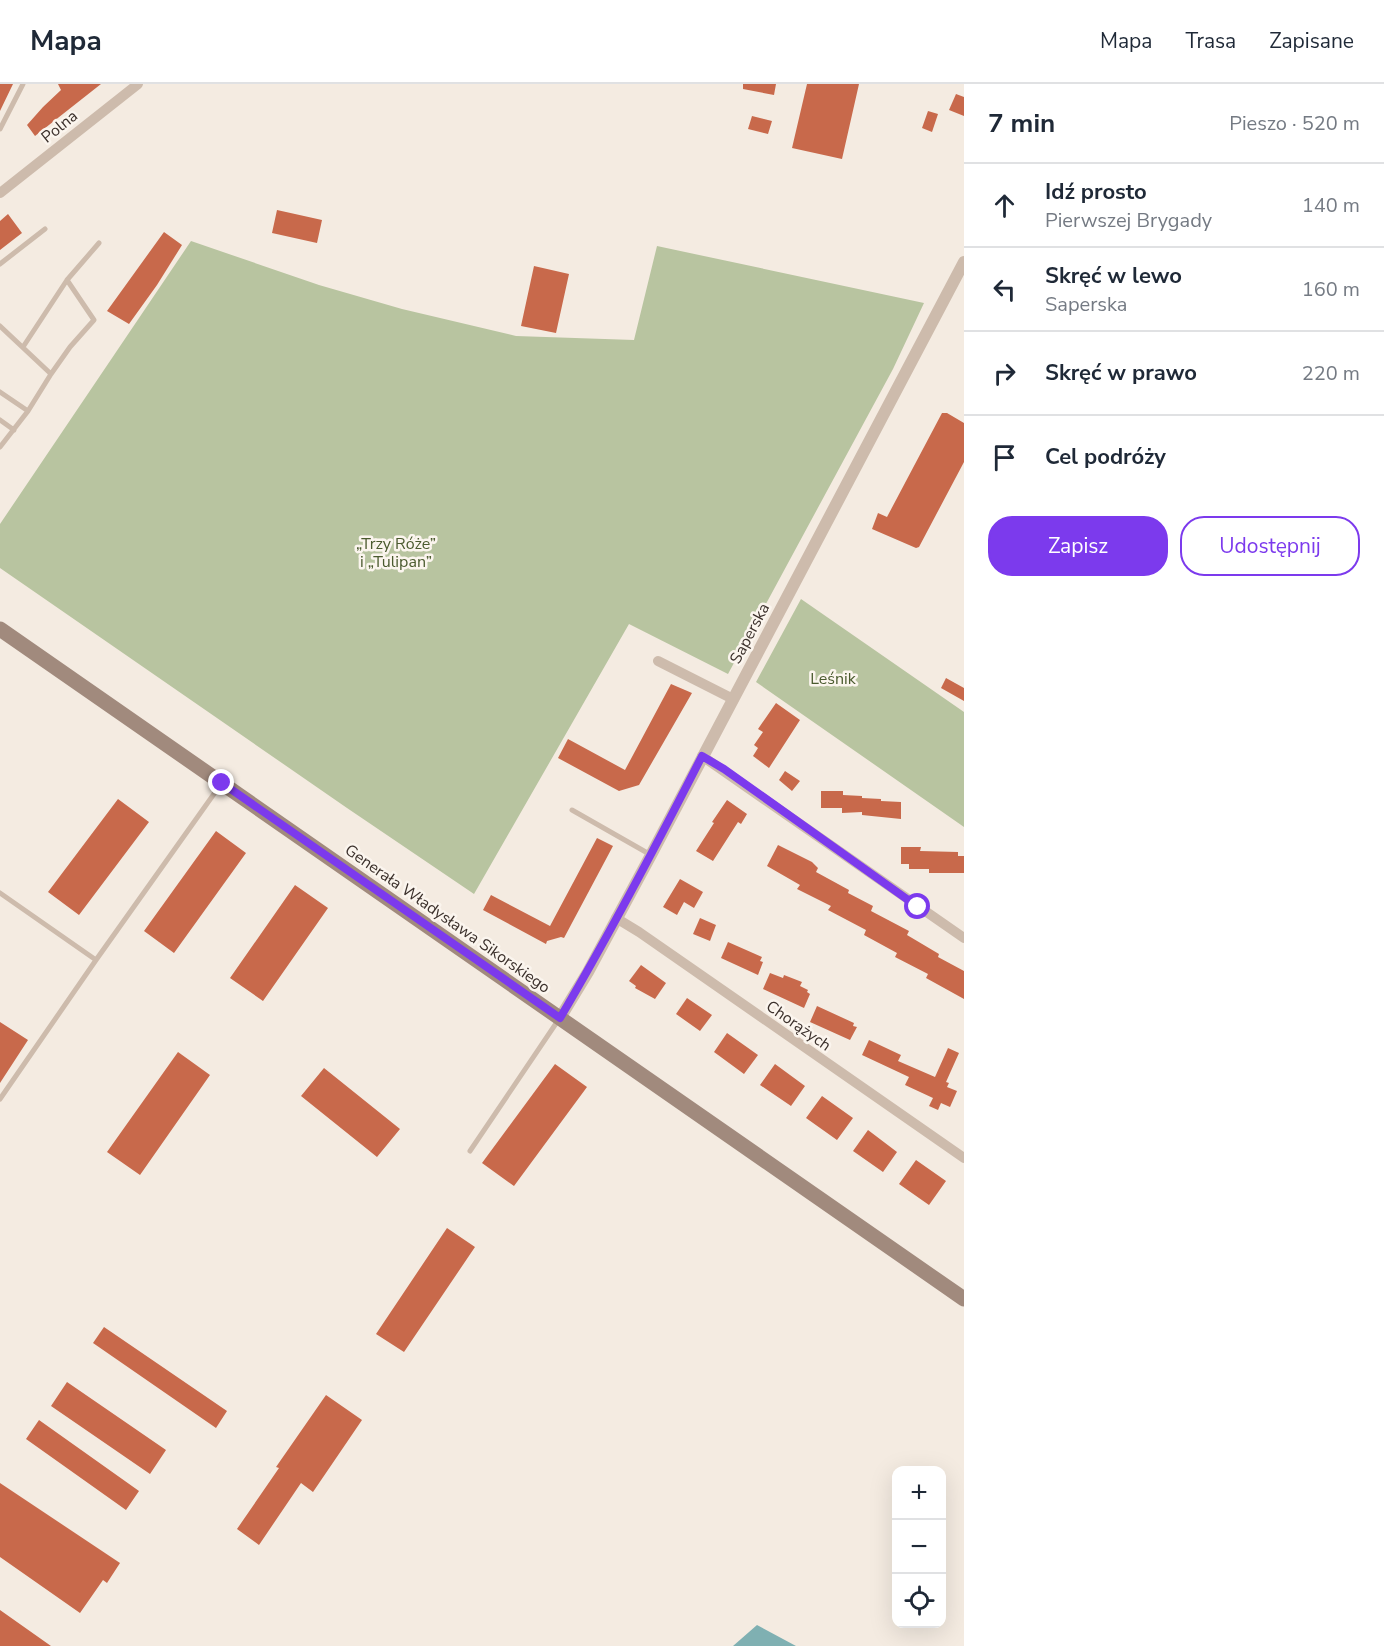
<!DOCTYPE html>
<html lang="pl">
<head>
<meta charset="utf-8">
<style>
  :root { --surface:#fff; --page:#f6f6f7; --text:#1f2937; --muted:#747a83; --line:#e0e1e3; --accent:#7c3aed }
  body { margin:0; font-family:"Nunito Sans",sans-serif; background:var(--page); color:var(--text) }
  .controls { position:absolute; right:18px; bottom:18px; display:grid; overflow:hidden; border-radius:12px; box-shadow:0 6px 24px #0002 }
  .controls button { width:54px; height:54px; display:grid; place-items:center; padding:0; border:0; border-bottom:2px solid var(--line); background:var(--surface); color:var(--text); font:30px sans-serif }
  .stop { position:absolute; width:18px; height:18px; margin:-14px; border:4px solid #7c3aed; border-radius:50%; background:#fff }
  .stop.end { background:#7c3aed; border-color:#fff; box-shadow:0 2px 6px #0008 }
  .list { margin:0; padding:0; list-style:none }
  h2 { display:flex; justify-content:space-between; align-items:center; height:78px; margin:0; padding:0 24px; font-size:26px }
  h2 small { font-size:20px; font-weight:400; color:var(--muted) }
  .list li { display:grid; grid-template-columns:39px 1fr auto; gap:18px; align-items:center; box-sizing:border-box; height:84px; padding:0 24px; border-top:2px solid var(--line) }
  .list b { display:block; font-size:22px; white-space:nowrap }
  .list p { margin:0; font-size:20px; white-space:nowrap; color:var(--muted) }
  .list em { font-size:20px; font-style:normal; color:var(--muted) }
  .actions { display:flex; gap:12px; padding:18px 24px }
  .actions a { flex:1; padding:14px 0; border:2px solid var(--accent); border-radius:24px; text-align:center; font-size:21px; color:var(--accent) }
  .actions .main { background:var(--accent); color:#fff }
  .icon { flex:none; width:33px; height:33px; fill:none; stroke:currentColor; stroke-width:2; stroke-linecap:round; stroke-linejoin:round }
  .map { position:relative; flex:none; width:964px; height:1562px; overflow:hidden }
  header { display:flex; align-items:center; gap:36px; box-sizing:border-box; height:84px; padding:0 30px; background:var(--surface); border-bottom:2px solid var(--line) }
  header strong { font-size:28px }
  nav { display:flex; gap:33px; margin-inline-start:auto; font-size:21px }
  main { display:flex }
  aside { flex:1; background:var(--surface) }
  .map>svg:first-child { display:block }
  .green { fill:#b8c4a0 }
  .water { fill:#7fb0b2 }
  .building { fill:#c8694b }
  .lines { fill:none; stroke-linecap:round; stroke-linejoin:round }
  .service { stroke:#cdbbac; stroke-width:5 }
  .minor { stroke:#cdbbac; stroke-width:10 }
  .tertiary { stroke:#cdbbac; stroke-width:12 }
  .secondary { stroke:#a18a7d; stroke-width:15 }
  .route { stroke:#7c3aed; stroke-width:8 }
  .labels { text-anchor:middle; stroke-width:5; stroke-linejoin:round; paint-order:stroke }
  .street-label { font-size:16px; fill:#3b302b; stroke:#fbf5ee }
  .park-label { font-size:16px; fill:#4a5a2e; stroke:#fbf5ee }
</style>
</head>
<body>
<header>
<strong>Mapa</strong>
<nav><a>Mapa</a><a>Trasa</a><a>Zapisane</a></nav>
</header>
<main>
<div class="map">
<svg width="964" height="1562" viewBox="0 0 964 1562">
  <rect width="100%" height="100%" fill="#f4ebe1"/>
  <!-- green -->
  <path class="green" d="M191,157L319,201L402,225L516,252L634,256L657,162L924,219L893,285L728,590L629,540L474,810L347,724L0,484V440Z
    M801,515L964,628V743L756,598Z"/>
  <!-- water -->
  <path class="water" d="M757,1541L796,1562H797H733Z"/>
  <!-- building -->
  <path class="building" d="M0,0H13L0,27Z
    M58,0H101L35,52L27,41L43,23L61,6Z
    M743,0H776L774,11L743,5Z
    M807,0H859L842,75L792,64Z
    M956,10L964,13V32L949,26Z
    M928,27L938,30L932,48L922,44Z
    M752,32L772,37L768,50L748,45Z
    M277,126L322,136L317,159L272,149Z
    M8,130L22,149L0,166V137Z
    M164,148L182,161L157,201L129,240L107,227Z
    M534,182L569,190L556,249L521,242Z
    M942,329H947L964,339V378L919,463L916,464L872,445L878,429L887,433Z
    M946,594L964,604V617L941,604Z
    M671,600L692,609L639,701L619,707L558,674L568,655L625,686Z
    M776,619L800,636L769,684L753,672L758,664L754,661L763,648L758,645Z
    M785,687L800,697L792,707L779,696Z
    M821,707H843V711L862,712V714L881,715V717L901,718V735L862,731V728L842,729V724H821Z
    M118,715L149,738L79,831L48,808Z
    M727,716L747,730L741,740L738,738L713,777L696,767L714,739L712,738Z
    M216,747L246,769L174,869L144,847Z
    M597,754L613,762L564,854L561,853L547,857L546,860L483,826L491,811L550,842Z
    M778,761L812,778L818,784L816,788L849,806L848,809L873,822L871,827L909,847L907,851L939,870L938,873L964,887V915L926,894L928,890L895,873L897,869L864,851L866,846L828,826L831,822L797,805L800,801L767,782Z
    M901,763H921L920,767L958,768V772H964V789H929V785H909V780H901Z
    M680,795L703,808L694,824L684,818L677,831L663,823Z
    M295,801L328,824L263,917L230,894Z
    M700,834L716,841L710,857L693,850Z
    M728,858L762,873L760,877L763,878L758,891L721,874Z
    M641,881L666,899L655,915L635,904L636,902L629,897Z
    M770,889L783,894L784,891L802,898L800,902L808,906L807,908L810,910L804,924L763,905Z
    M687,914L712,931L700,947L676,930Z
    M817,922L854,939L853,942L857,943L850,956L810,938Z
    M0,938L28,956L0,999Z
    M727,949L758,971L744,990L714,968Z
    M869,956L901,971L898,977L935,993L948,964L959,969L946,998L949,999L947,1003L957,1007L950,1023L941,1019L938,1026L929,1022L933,1014L905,1001L909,993L862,971Z
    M178,968L210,991L140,1091L107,1068Z
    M555,980L587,1003L514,1102L482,1079Z
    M775,980L805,1002L791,1022L760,1001Z
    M324,984L400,1045L377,1073L301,1012Z
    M822,1012L853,1034L837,1056L806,1034Z
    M868,1046L897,1068L883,1088L853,1067Z
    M916,1076L946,1097L929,1121L899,1100Z
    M447,1144L475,1163L404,1268L376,1250Z
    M104,1243L227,1327L216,1344L93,1259Z
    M67,1298L166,1366L150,1390L51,1322Z
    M326,1311L362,1336L313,1408L301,1399L259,1461L237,1445L279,1384L276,1383Z
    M39,1336L139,1407L126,1426L26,1355Z
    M0,1399L120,1479L107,1499L103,1496L80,1529L0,1473Z
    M0,1526L51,1562H0Z"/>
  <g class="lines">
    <!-- service -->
    <path class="service" d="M0,45L23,0
      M0,180L45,145
      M0,242L51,290L28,327L0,363
      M23,263L67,196
      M51,290L70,263L94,236L67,196L99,159
      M0,308L28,327
      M0,336L14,346
      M572,726L651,771
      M0,809L96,876
      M0,1015L96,876L221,700
      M470,1067L559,935"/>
    <!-- minor -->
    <path class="minor" d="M0,109L138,0
      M658,577L733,615
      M702,672L964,854
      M616,834L639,848L964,1074"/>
    <!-- tertiary -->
    <path class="tertiary" d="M560,934L588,888L651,771L964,178"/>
    <!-- secondary -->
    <path class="secondary" d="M0,545L964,1215"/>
  </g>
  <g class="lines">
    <!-- route -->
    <path class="route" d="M222,699L560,934C611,848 657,760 702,672L724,685L918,823"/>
  </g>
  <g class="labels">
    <!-- street labels -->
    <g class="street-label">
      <text transform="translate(59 42) rotate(-39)" y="6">Polna</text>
      <text transform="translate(749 549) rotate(-62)" y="6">Saperska</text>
      <text transform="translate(448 834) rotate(35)" y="6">Generała Władysława Sikorskiego</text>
      <text transform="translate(799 941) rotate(35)" y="6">Chorążych</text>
    </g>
    <!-- park labels -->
    <g class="park-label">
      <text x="396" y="465">„Trzy Róże”<tspan x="396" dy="18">i „Tulipan”</tspan></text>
      <text x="833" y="600">Leśnik</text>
    </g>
  </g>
</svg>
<div class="controls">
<button>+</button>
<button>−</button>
<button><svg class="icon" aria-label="locate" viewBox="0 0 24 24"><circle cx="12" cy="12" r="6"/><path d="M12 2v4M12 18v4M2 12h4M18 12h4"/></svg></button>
</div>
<div class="stop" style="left:918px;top:823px"></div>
<div class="stop end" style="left:222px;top:699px"></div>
</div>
<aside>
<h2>7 min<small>Pieszo · 520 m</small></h2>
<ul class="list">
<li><svg class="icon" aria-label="ahead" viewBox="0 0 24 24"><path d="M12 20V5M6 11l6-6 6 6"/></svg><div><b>Idź prosto</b><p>Pierwszej Brygady</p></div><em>140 m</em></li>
<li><svg class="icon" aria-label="left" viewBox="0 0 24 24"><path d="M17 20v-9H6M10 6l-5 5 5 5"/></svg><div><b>Skręć w lewo</b><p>Saperska</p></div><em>160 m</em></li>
<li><svg class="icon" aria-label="right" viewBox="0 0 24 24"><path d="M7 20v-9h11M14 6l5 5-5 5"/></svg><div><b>Skręć w prawo</b></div><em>220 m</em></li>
<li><svg class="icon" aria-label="arrive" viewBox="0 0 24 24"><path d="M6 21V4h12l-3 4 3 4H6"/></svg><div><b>Cel podróży</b></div></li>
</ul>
<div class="actions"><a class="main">Zapisz</a><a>Udostępnij</a></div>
</aside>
</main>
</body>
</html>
